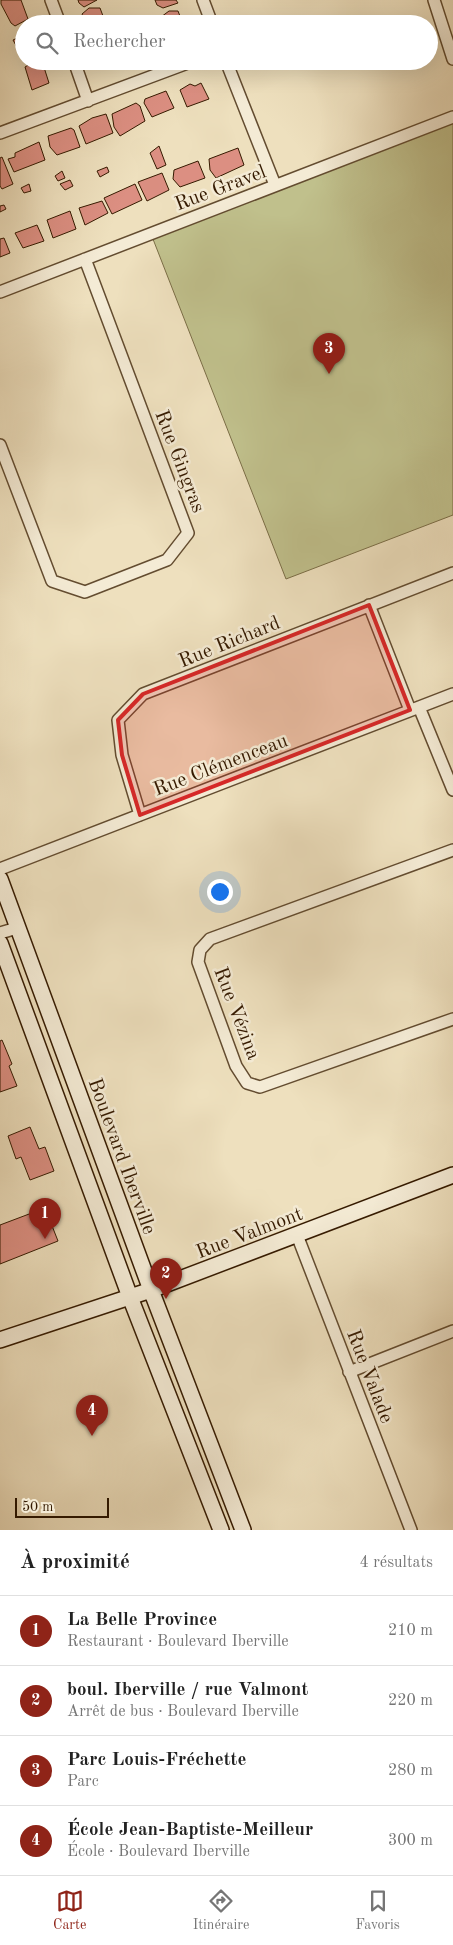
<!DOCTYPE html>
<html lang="fr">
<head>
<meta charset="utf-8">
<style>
  :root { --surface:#fff; --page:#f2f2f2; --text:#222; --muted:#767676; --line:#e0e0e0; --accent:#8f2418 }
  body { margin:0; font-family:"Old Standard TT",serif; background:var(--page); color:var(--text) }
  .scale { position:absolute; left:15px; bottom:12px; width:94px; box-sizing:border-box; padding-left:5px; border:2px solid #351a00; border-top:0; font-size:14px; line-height:18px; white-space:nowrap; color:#351a00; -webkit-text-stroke:4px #f4ebd5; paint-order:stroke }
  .you { position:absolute; left:219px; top:891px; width:18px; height:18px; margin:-12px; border:4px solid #fff; border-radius:50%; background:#1a73e8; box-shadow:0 0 0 8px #1a73e833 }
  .badge { display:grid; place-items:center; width:32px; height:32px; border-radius:50%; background:var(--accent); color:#fff; font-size:16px; font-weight:700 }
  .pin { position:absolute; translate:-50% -41px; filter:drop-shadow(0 1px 2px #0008) }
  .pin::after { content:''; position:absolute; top:26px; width:18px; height:15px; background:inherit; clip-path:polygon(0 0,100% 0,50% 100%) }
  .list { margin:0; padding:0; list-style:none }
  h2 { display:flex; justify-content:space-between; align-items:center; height:65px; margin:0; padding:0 20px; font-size:21px }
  h2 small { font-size:16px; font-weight:400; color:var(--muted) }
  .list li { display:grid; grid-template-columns:32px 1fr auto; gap:15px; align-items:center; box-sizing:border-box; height:70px; padding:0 20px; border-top:1px solid var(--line) }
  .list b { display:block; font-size:19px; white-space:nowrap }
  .list p { margin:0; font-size:16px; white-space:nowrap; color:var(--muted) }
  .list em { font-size:16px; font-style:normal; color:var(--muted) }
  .icon { flex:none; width:28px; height:28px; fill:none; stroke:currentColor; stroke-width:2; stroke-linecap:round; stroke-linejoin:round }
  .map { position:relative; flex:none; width:453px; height:1530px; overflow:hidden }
  .search { position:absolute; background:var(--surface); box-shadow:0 5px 20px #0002; left:15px; right:15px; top:15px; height:55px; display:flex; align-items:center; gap:12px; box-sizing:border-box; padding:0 18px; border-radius:28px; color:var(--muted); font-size:19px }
  .sheet { height:345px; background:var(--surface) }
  nav { display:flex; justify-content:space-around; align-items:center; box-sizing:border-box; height:70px; border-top:1px solid var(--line); background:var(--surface); font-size:14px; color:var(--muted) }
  nav a { display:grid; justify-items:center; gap:2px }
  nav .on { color:var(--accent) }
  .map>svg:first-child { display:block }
  .green { fill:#c0c08c; stroke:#7a6d46 }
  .building { fill:#dc8f82; stroke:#351a00 }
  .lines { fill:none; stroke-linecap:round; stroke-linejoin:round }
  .street-casing { stroke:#634c30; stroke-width:14 }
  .secondary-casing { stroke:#351a00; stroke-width:18 }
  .street { stroke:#f4ebd5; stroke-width:11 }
  .secondary { stroke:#f4ebd5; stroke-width:15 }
  .marked { fill:#d62828; fill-opacity:0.2; stroke:#d62828; stroke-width:4; stroke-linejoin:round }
  .labels { text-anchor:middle; stroke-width:5; stroke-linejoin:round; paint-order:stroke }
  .street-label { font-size:20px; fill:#351a00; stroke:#f4ebd5 }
</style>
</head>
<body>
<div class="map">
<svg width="453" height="1530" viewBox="0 0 453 1530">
  <rect width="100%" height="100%" fill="#eee0be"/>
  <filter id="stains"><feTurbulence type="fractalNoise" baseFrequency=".004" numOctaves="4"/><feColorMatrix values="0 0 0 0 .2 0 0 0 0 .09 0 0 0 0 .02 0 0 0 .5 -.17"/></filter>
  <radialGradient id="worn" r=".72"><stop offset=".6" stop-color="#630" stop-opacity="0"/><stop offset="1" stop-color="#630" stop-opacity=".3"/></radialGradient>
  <!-- green -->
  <path class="green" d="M453,117V515L286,579L151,234Z"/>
  <!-- building -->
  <path class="building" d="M1,0H21L28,19L15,26L11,23L1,4Z
    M78,0H97L84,7L79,3Z
    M155,0H176L178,3L163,8L157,5Z
    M89,8H100L106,24H86L82,14Z
    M169,11H178L183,24H163L161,17Z
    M24,35V60L13,40Z
    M42,61L49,83L32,90L25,67L32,63Z
    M201,83L209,99L187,107L180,90L190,84L195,86Z
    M166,91L174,108L152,117L144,103L145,99Z
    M136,103L140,106L145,121L120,136L114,127L112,114Z
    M106,114L113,133L86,144L79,126L92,118Z
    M71,128L74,130L80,147L57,155L50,147L48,136Z
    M39,142L45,160L14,172L8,159L15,157V153Z
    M159,146L166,165L157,169L150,153Z
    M238,148L244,165L216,178L210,170L209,159Z
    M2,157L13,184L2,189L0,186V158Z
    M198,161L205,178L180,187L173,179L174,170Z
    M107,167L109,172L100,177L97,171Z
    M62,171L65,178L58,181L55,176Z
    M162,173L169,190L147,201L138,182Z
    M70,180L73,186L65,190L60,184Z
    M29,184L31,191L24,193L21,188Z
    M135,184L142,200L112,214L104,198Z
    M102,201L108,213L85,225L79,208Z
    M4,205L6,209L0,212V206Z
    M70,211L76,229L53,238L47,220Z
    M37,225L44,241L23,248L15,233Z
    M4,238L10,253L0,257V239Z
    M2,1040L12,1064L9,1066L17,1086L0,1092V1041Z
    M30,1127L39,1149L45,1147L54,1171L30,1180L21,1157L16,1159L8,1136Z
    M45,1208L58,1241L0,1264V1225Z"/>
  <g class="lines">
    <defs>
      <path id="street" d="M51,0L60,24
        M203,0L212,24
        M434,0L453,59
        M74,61L88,101
        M226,61L275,185
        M0,133L193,61
        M0,292L453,117
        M0,445L52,581L85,592L167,560L188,533L85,259
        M369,605L410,710
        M419,707L453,790
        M140,815L122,755L118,720L143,694L453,573
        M453,850L210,939L200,950L198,962L236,1066L247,1083L260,1087L453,1019
        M0,869L453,694
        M0,933L17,928
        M297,1235L411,1530
        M349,1372L453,1331"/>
      <path id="secondary" d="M0,879L151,1290L243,1530
        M0,943L130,1297L221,1530
        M0,1340L151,1290L453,1175"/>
    </defs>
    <!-- street casing -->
    <use href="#street" class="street-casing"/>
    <!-- secondary casing -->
    <use href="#secondary" class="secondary-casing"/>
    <!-- street -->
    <use href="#street" class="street"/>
    <!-- secondary -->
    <use href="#secondary" class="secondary"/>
  </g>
  <!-- marked area -->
  <path class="marked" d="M369,605L410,710L140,815L122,755L118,720L143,694Z"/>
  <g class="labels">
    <!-- street labels -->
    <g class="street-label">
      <text transform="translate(220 187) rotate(-21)" y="7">Rue Gravel</text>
      <text transform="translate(181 461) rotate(69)" y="7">Rue Gingras</text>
      <text transform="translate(229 641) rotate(-22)" y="7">Rue Richard</text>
      <text transform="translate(220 764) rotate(-21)" y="7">Rue Clémenceau</text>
      <text transform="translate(238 1013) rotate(69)" y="7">Rue Vézina</text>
      <text transform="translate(123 1156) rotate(70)" y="7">Boulevard Iberville</text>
      <text transform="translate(249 1232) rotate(-21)" y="7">Rue Valmont</text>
      <text transform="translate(371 1376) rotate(69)" y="7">Rue Valade</text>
    </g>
  </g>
  <rect width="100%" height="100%" filter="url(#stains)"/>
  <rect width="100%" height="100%" fill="url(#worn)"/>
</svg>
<div class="scale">50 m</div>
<div class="you"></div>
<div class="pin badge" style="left:45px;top:1239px">1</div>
<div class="pin badge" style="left:166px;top:1299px">2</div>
<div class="pin badge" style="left:329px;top:374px">3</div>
<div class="pin badge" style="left:92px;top:1436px">4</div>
<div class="search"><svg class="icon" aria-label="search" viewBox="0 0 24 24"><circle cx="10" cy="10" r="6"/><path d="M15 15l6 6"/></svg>Rechercher</div>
</div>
<section class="sheet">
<h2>À proximité<small>4 résultats</small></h2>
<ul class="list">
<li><span class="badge">1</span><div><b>La Belle Province</b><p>Restaurant · Boulevard Iberville</p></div><em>210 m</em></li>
<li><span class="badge">2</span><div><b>boul. Iberville / rue Valmont</b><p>Arrêt de bus · Boulevard Iberville</p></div><em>220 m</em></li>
<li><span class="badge">3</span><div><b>Parc Louis-Fréchette</b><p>Parc</p></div><em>280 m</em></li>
<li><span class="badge">4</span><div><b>École Jean-Baptiste-Meilleur</b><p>École · Boulevard Iberville</p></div><em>300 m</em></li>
</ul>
</section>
<nav>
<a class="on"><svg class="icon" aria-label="map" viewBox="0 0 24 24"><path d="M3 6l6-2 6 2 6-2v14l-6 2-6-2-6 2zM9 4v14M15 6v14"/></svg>Carte</a>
<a><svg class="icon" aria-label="directions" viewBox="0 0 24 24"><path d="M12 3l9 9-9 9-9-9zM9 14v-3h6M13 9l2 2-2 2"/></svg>Itinéraire</a>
<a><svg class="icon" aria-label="saved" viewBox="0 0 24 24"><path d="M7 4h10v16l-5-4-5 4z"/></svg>Favoris</a>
</nav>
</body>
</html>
